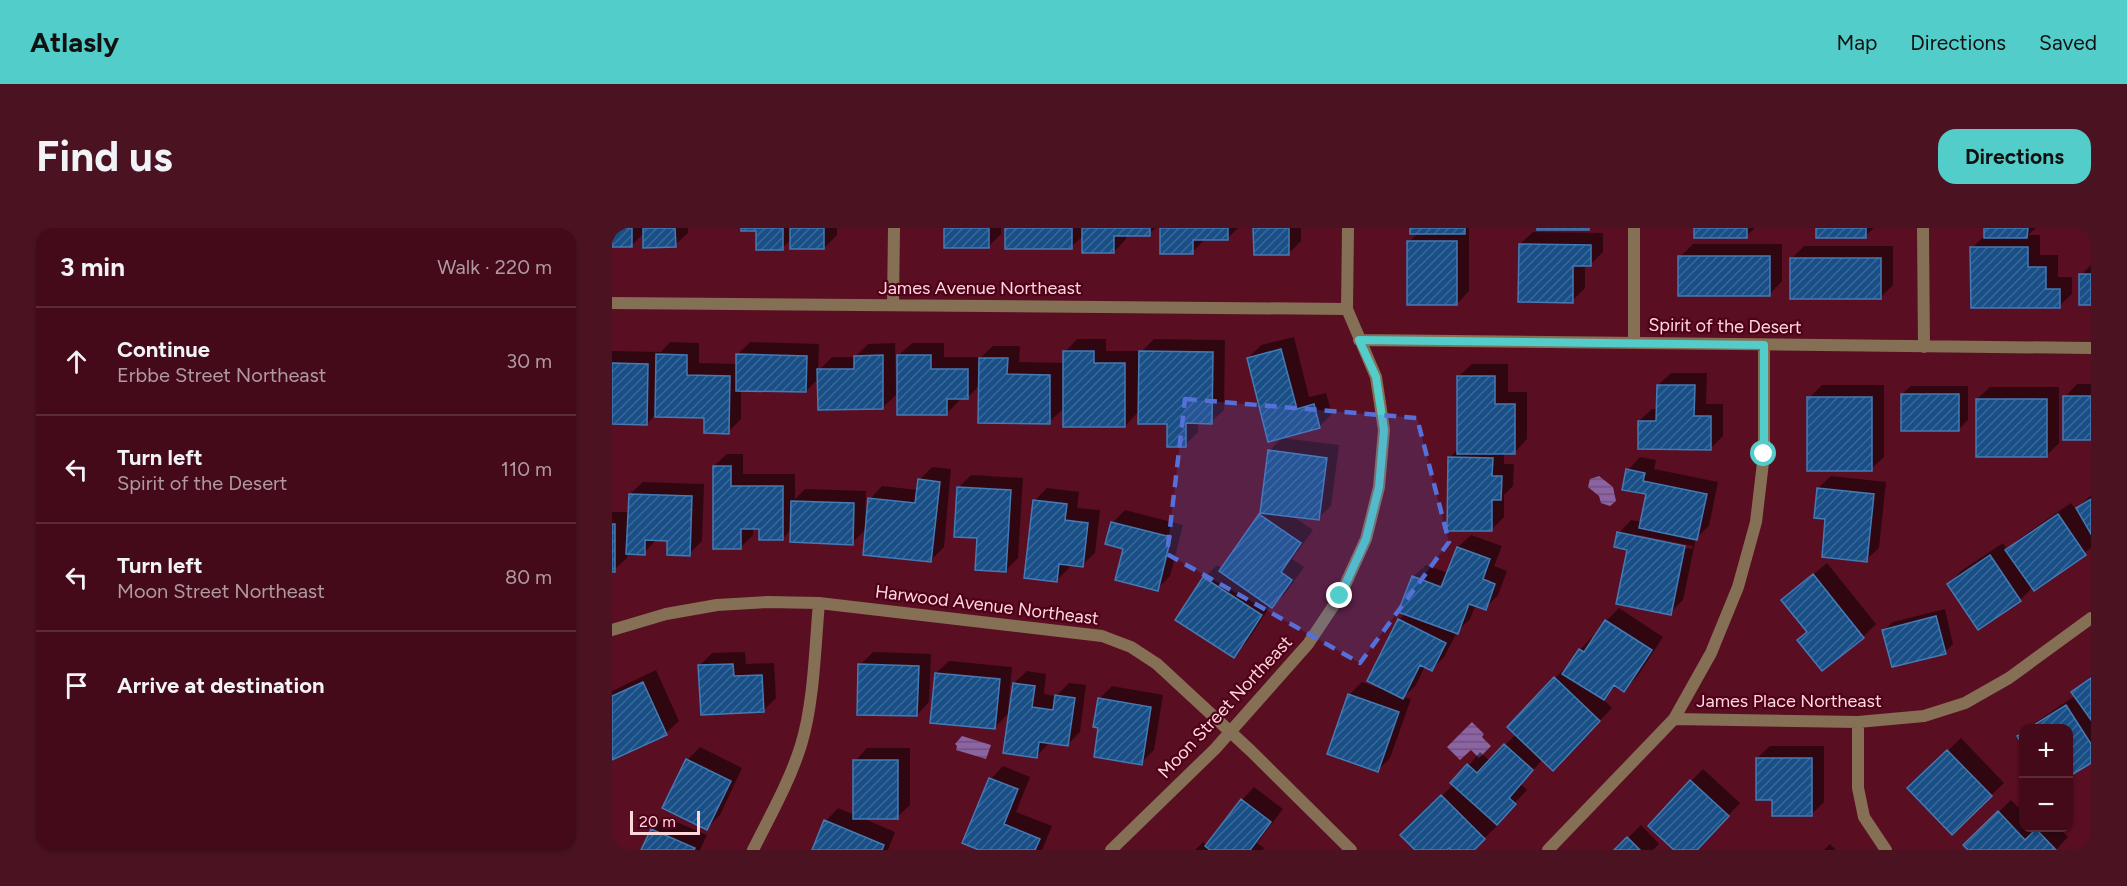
<!DOCTYPE html>
<html lang="en">
<head>
<meta charset="utf-8">
<style>
  :root { --surface:#440a19; --page:#4b1322; --text:#f1f3f6; --muted:#af9aa2; --line:#5c2b38; --accent:#53cdc9 }
  body { margin:0; font-family:Figtree,sans-serif; background:var(--page); color:var(--text) }
  .controls { position:absolute; right:18px; bottom:18px; display:grid; overflow:hidden; border-radius:12px; box-shadow:0 2px 4px #0004 }
  .controls button { width:54px; height:54px; display:grid; place-items:center; padding:0; border:0; border-bottom:2px solid var(--line); background:var(--surface); color:var(--text); font:30px sans-serif }
  .scale { position:absolute; left:18px; bottom:15px; width:70px; box-sizing:border-box; padding-left:6px; border:3px solid #fed7db; border-top:0; font-size:16px; line-height:21px; white-space:nowrap; color:#fed7db; -webkit-text-stroke:4px #4e0118; paint-order:stroke }
  .stop { position:absolute; width:18px; height:18px; margin:-14px; border:4px solid #53cdc9; border-radius:50%; background:#fff }
  .stop.end { background:#53cdc9; border-color:#fff; box-shadow:0 2px 6px #0008 }
  .list { margin:0; padding:0; list-style:none }
  h2 { display:flex; justify-content:space-between; align-items:center; height:78px; margin:0; padding:0 24px; font-size:26px }
  h2 small { font-size:20px; font-weight:400; color:var(--muted) }
  .list li { display:grid; grid-template-columns:39px 1fr auto; gap:18px; align-items:center; box-sizing:border-box; height:108px; padding:0 24px; border-top:2px solid var(--line) }
  .list b { display:block; font-size:22px; white-space:nowrap }
  .list p { margin:0; font-size:20px; white-space:nowrap; color:var(--muted) }
  .list em { font-size:20px; font-style:normal; color:var(--muted) }
  .icon { flex:none; width:33px; height:33px; fill:none; stroke:currentColor; stroke-width:2; stroke-linecap:round; stroke-linejoin:round }
  .map { position:relative; flex:none; width:1479px; height:622px; overflow:hidden; border-radius:18px }
  header { display:flex; align-items:center; gap:36px; box-sizing:border-box; height:84px; padding:0 30px; background:var(--accent); color:#111 }
  header strong { font-size:28px }
  nav { display:flex; gap:33px; margin-inline-start:auto; font-size:21px }
  .intro { display:flex; align-items:center; justify-content:space-between; box-sizing:border-box; height:144px; padding:0 36px }
  h1 { margin:0; font-size:42px }
  .button { padding:15px 27px; border-radius:18px; background:var(--accent); color:#111; font-size:21px; font-weight:700 }
  main { display:flex; gap:36px; padding:0 36px }
  aside { flex:1; background:var(--surface); border-radius:18px; box-shadow:0 2px 4px #0004 }
  .map>svg:first-child { display:block }
  .water { fill:url(#water-rules) }
  .shadow { fill:#0007; fill-rule:evenodd }
  .building { fill:url(#building-hatch); stroke:#457ab5; stroke-width:1.5 }
  .lines { fill:none; stroke-linecap:round; stroke-linejoin:round }
  .street { stroke:#856f55; stroke-width:12 }
  .route { stroke:#53cdc9; stroke-width:8 }
  .marked { fill:#5570d9; fill-opacity:0.2; stroke:#5570d9; stroke-width:4.5; stroke-dasharray:12 8; stroke-linejoin:round }
  .labels { text-anchor:middle; stroke-width:4.5; stroke-linejoin:round; paint-order:stroke }
  .street-label { font-size:18px; fill:#fed7db; stroke:#4e0118 }
</style>
</head>
<body>
<header>
<strong>Atlasly</strong>
<nav><a>Map</a><a>Directions</a><a>Saved</a></nav>
</header>
<div class="intro"><h1>Find us</h1><a class="button">Directions</a></div>
<main>
<aside>
<h2>3 min<small>Walk · 220 m</small></h2>
<ul class="list">
<li><svg class="icon" aria-label="ahead" viewBox="0 0 24 24"><path d="M12 20V5M6 11l6-6 6 6"/></svg><div><b>Continue</b><p>Erbbe Street Northeast</p></div><em>30 m</em></li>
<li><svg class="icon" aria-label="left" viewBox="0 0 24 24"><path d="M17 20v-9H6M10 6l-5 5 5 5"/></svg><div><b>Turn left</b><p>Spirit of the Desert</p></div><em>110 m</em></li>
<li><svg class="icon" aria-label="left" viewBox="0 0 24 24"><path d="M17 20v-9H6M10 6l-5 5 5 5"/></svg><div><b>Turn left</b><p>Moon Street Northeast</p></div><em>80 m</em></li>
<li><svg class="icon" aria-label="arrive" viewBox="0 0 24 24"><path d="M6 21V4h12l-3 4 3 4H6"/></svg><div><b>Arrive at destination</b></div></li>
</ul>
</aside>
<div class="map">
<svg width="1479" height="622" viewBox="0 0 1479 622">
  <defs>
    <pattern id="water-rules" width="6" height="5" patternUnits="userSpaceOnUse" patternTransform="scale(1.5)"><rect width="6" height="5" fill="#8c64a4"/><path d="M0 2.5h6" fill="none" stroke="#6f5478"/></pattern>
    <pattern id="building-hatch" width="6" height="6" patternUnits="userSpaceOnUse" patternTransform="scale(1.5)"><rect width="6" height="6" fill="#194f87"/><path d="M-1 1l2-2M0 6l6-6M5 7l2-2" fill="none" stroke="#3c6897"/></pattern>
  </defs>
  <rect width="100%" height="100%" fill="#5a0e21"/>
  <!-- water -->
  <path class="water" d="M987,248L1001,259L1004,273L998,278L989,275L987,268L976,259L978,251Z
    M860,494L872,506L870,509L879,518L867,530L859,522L848,532L835,519Z
    M350,508L379,517L374,531L344,522L345,518L343,516Z"/>
  <!-- shadow -->
  <path class="shadow" d="M0,0H76V5L63,17L32,5L19,18H0Z
    M130,0H225V7L212,20L180,11L170,20L145,1Z
    M334,0H389V6L376,19Z
    M395,0H544L537,6H514V11L502,24L472,7L459,19Z
    M550,0H626L615,11H593L580,25Z
    M643,0H689V13L677,25Z
    M799,0H857V63L845,76L797,14L807,4Z
    M1084,0H1143L1134,8Z
    M1206,0H1262L1253,8Z
    M1374,0H1424L1416,7H1428V27H1446V49H1460V66L1447,78L1360,20L1373,7Z
    M921,4L991,5V24L978,37H973V60L960,73L908,16Z
    M1081,16H1170V53L1158,66L1068,29Z
    M1192,18H1281V57L1268,70L1179,31Z
    M1479,37V75L1469,47Z
    M682,109L697,169L714,165L720,186L707,199L657,212L636,130L649,117Z
    M465,111H494V123H526V151H528L529,124L542,111L613,112L612,182L599,194H586V204L573,217L557,195L528,182L513,198L453,179L437,194L368,157L356,169H347V173L334,186L287,127L300,115H332V129H369L381,118H408L407,134L453,135V124Z
    M58,114L87,115V135L125,136V127L138,114L207,116L206,143L220,129H243L256,116L283,115L284,167L271,179L207,150L194,163L129,162V191L116,204L93,188L43,187L35,196L0,195V123L49,124Z
    M860,136H896V164H915V211L903,224H892V236H902L901,258L892,267V289L879,302L837,230L847,220V148Z
    M1059,145H1095L1094,176H1111V208L1098,221L1027,193L1040,181H1046V157Z
    M1465,156H1479V210L1453,169Z
    M1210,157H1272V229L1259,241L1197,170Z
    M1299,158H1356V192L1347,201L1290,166Z
    M1378,159H1447V215L1434,228L1365,171Z
    M670,210L727,217L719,278L706,290L679,287L701,302L680,331L692,339L673,366L659,377L634,415L622,428L592,350L605,337L610,341L652,283L658,222Z
    M115,226H131V246H183V271L193,261L254,263L253,292H256L258,271L270,258L306,262L307,252L320,239L339,241L332,319L319,332L255,300L240,315L180,301L171,310L149,299H141V307L128,320L102,238Z
    M1028,229L1044,232L1042,241L1106,254L1097,298L1084,310L1071,372L1058,385L1007,305L1019,292L1030,294L1036,265L1016,242ZM1027,307L1081,318L1080,321L1027,310Z
    M359,247L411,250L406,330L393,343L366,309L347,259Z
    M1219,248L1274,254L1267,320L1254,332L1206,260Z
    M31,254L92,256L90,313L77,326L56,312L45,311L32,325H15V330L2,342H0V284H17L18,266Z
    M435,260L467,264L465,280L488,282L483,325L470,337L458,336L457,340L445,352L422,273Z
    M1479,267V320L1422,361L1421,359L1408,372L1337,356L1349,343L1391,315L1395,322L1408,310L1459,275L1464,282Z
    M513,282L571,297L558,348L545,361L500,295Z
    M859,307L890,318L882,338L895,343L886,367L873,380L864,376L858,391L845,404L832,429L819,442L813,438L804,457L792,469L799,471L778,530L766,542L737,467L750,454L769,461L787,392L794,385L801,349L814,337L836,345L846,319Z
    M1215,335L1264,396L1251,409L1210,441L1187,412L1196,403L1171,372Z
    M1007,380L1051,409L1025,449L1012,462L1005,457L991,471L1000,480L954,528L931,531L909,556L915,562L883,596L885,598L860,622L790,607L842,556L868,524L878,533L904,506L943,450L955,438L957,439L968,422L980,409L982,411L994,393Z
    M1333,381L1341,416L1333,424L1272,402L1281,394Z
    M133,424L134,436L162,435L164,470L152,482L87,438L100,425Z
    M261,424L319,426L317,474L305,487L248,437Z
    M337,433L400,439L396,481H398L402,455L415,443L434,446L432,466L444,468L457,455L474,457L468,504L455,517L437,515L425,528L398,484L382,500L324,445Z
    M44,442L67,493L54,505L0,530V463Z
    M1479,448V533L1456,500H1415L1464,467L1461,464Z
    M500,458L551,467L542,522L529,535L487,471Z
    M1349,510L1392,555L1340,605L1310,548Z
    M1158,518H1212V574L1199,587L1161,570L1145,530Z
    M88,519L130,540L108,587L95,600L75,532Z
    M255,520H298V577L285,589H248L283,604L276,622H201L214,593L226,580L243,587V533Z
    M391,538L418,549L404,584L440,598L430,622H371L352,614L379,551Z
    M1091,541L1128,575L1084,622L1079,553Z
    M642,559L671,581L645,615L652,620L651,622H583L591,614L595,617L630,572Z
    M1399,572L1412,585V600H1447L1456,609L1444,622L1353,617Z
    M53,589L95,607L88,622H31L40,602Z
    M1029,597L1047,616L1041,622H1004Z
    M1218,616L1224,622H1212Z"/>
  <!-- building -->
  <path class="building" d="M0,0H20V19H0Z
    M31,0H63L64,19L31,20Z
    M129,0H171V22H144V3H129Z
    M178,0H212V21H178Z
    M332,0H377V20H332Z
    M393,0H460V21H393Z
    M470,0H538V8H502V25H470Z
    M548,0H616V12H581V26H548Z
    M641,0H677V27H642Z
    M798,0H853V6H798Z
    M925,0H977V2H925Z
    M1082,0H1135V10H1082Z
    M1204,0H1254V10H1204Z
    M1372,0H1416L1415,10H1372Z
    M795,13H845V77H795Z
    M907,16L979,17V38H961V75L906,74Z
    M1358,19H1416V39H1434V61H1448V80H1359Z
    M1066,28H1158V68H1066Z
    M1178,30H1269V71H1178Z
    M1467,46H1479V77H1467Z
    M669,121L685,181L702,176L708,200L656,214L635,130Z
    M451,123H482V135H513V199H451Z
    M527,123L601,124L600,196L574,195V219H555V196H526Z
    M44,126L75,127V147L118,148L117,206L92,205V190L43,189Z
    M124,126L195,128L194,164L124,163Z
    M271,127V181L206,182L205,141H242V128Z
    M285,127H319V141H356V171H335V187H285Z
    M367,130H396L395,146L438,147V196L366,195Z
    M0,135L36,136L35,197L0,196Z
    M845,148H883V176H903V226H845Z
    M1045,157H1083L1082,188H1099V222L1026,221V193H1044Z
    M1289,166H1347V203H1289Z
    M1451,168H1479V212H1451Z
    M1195,169H1260V243H1195Z
    M1364,171H1435V229H1364Z
    M656,222L715,230L707,292L648,285Z
    M836,229L881,230L880,248H890L889,272H880V303H835Z
    M101,238H119V258H171V312H147V301H129V321H101Z
    M1014,241L1033,245L1031,253L1095,266L1085,312L1027,300L1034,266L1010,262Z
    M306,251L328,254L319,334L251,327L256,270L303,275Z
    M345,259L399,262L394,344L363,342L365,310L342,309Z
    M1205,260L1262,266L1255,334L1210,329L1213,291L1202,290Z
    M17,266L80,268L78,328L55,327V313L33,312V327L14,326Z
    M1479,271V306L1464,280Z
    M421,272L455,276L453,292L476,295L471,339L447,336L445,354L412,350Z
    M179,273L242,275L241,317L178,314Z
    M647,286L689,315L669,344L680,352L660,380L607,343Z
    M1446,286L1474,327L1422,363L1393,322Z
    M499,294L559,309L546,363L503,352L511,321L493,316Z
    M0,296H3V344H0Z
    M1005,304L1073,318L1059,387L1004,376L1015,322L1002,319Z
    M845,319L878,331L871,351L883,356L874,382L857,376L846,406L786,384L800,348L829,359Z
    M1378,327L1409,373L1366,402L1335,356Z
    M1201,346L1252,410L1210,443L1185,412L1195,404L1169,372Z
    M591,349L650,387L622,430L563,392Z
    M1324,388L1334,426L1280,439L1270,402Z
    M786,391L834,415L820,443L808,437L791,471L755,453Z
    M993,392L1040,422L1012,464L1002,457L992,472L950,446L967,421L972,424Z
    M121,436L122,448L150,447L152,484L89,487L86,437Z
    M246,436L307,438L305,488L245,487Z
    M323,445L388,451L383,501L318,495Z
    M942,449L988,493L941,543L895,499Z
    M1479,450V492L1459,464Z
    M31,454L55,507L0,532V468Z
    M401,455L423,458L420,479L441,482L443,467L463,470L456,518L427,514L425,530L391,525Z
    M736,466L787,484L766,544L715,526Z
    M486,470L539,479L530,537L482,529L486,500L481,499Z
    M1454,477L1479,516V535L1458,548L1456,545V500H1417Z
    M1412,504V519L1405,508Z
    M892,516L921,542L897,570L904,576L885,597L838,555L855,536L865,545Z
    M1335,522L1380,568L1340,607L1295,560Z
    M1144,530H1200V588H1160V572H1144Z
    M74,531L119,553L95,602L50,580Z
    M241,532H286V591H241Z
    M377,550L406,561L392,596L428,611L423,622H367L350,615Z
    M1078,552L1117,588L1085,622H1062L1036,598Z
    M829,567L873,611L862,622H839L837,620L835,622H803L788,607Z
    M629,571L659,594L638,622H598L593,618Z
    M1386,583L1413,612L1424,601L1444,622H1356L1351,617Z
    M212,592L272,617L270,622H200Z
    M39,601L83,620L82,622H29Z
    M1015,609L1028,622H1002Z"/>
  <g class="lines">
    <!-- street -->
    <path class="street" d="M1311,0L1312,119
      M0,75L735,81
      M281,77L282,0
      M747,112L1479,120
      M1022,115V0
      M0,402L54,386L105,377L156,374L207,375L490,408L519,419L545,436L639,523L739,622
      M1062,491L1246,494L1312,488L1353,475L1397,450L1479,390
      M1246,494V560L1252,589L1274,622
      M141,622C158,588 178,553 189,517C202,475 203,419 207,375
      M499,622L603,521L696,416L728,368L754,311L767,259L772,202L764,149L735,81L736,0
      M936,622L1062,491L1099,425L1126,359L1144,294L1152,226V117"/>
  </g>
  <g class="lines">
    <!-- route -->
    <path class="route" d="M728,368L754,311L767,259L772,202L764,149L747,112L1152,117V226"/>
  </g>
  <!-- marked area -->
  <path class="marked" d="M573,171L805,190L837,314L748,435L555,326Z"/>
  <g class="labels">
    <!-- street labels -->
    <g class="street-label">
      <text x="368" y="66">James Avenue Northeast</text>
      <text transform="translate(1113 98) rotate(1)" y="6">Spirit of the Desert</text>
      <text transform="translate(375 377) rotate(7)" y="6">Harwood Avenue Northeast</text>
      <text x="1177" y="479">James Place Northeast</text>
      <text transform="translate(613 479) rotate(-47)" y="6">Moon Street Northeast</text>
    </g>
  </g>
</svg>
<div class="controls">
<button>+</button>
<button>−</button>
</div>
<div class="scale">20 m</div>
<div class="stop" style="left:1152px;top:226px"></div>
<div class="stop end" style="left:728px;top:368px"></div>
</div>
</main>
</body>
</html>
